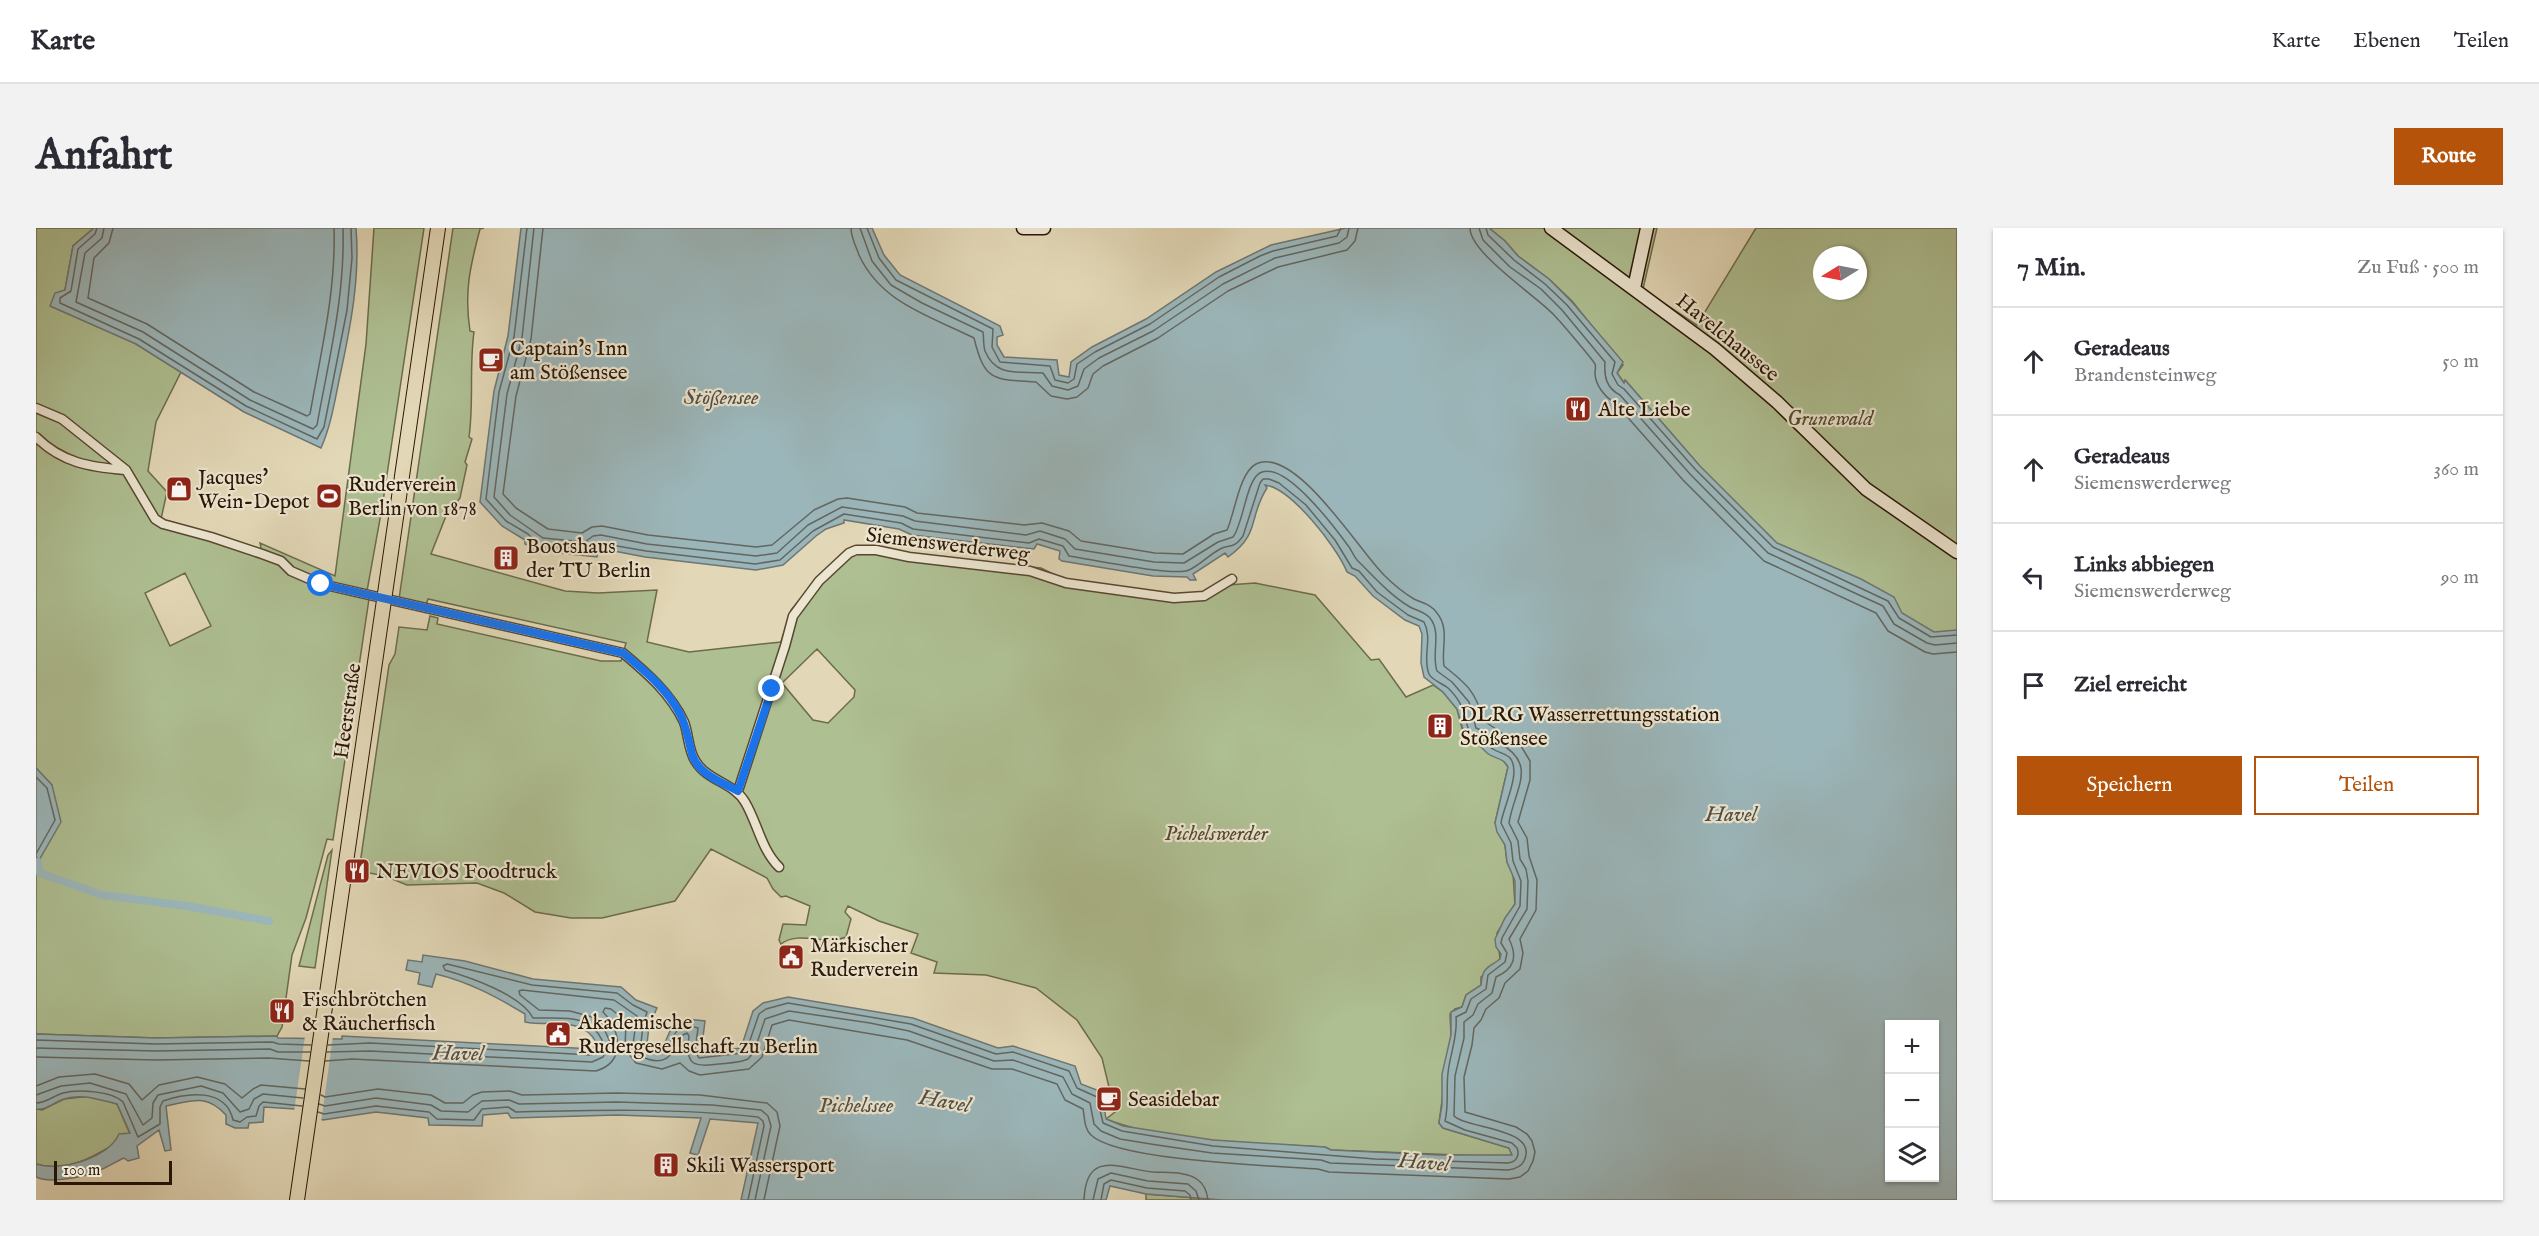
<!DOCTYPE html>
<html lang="de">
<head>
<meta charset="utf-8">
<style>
  :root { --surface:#fff; --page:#f2f2f3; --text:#2b2b33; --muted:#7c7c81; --line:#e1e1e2; --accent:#b45309 }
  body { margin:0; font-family:"IM FELL English",serif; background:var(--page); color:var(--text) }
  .controls { position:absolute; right:18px; bottom:18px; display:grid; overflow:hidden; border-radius:0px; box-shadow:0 2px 4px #0004 }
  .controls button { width:54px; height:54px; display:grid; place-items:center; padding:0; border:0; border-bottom:2px solid var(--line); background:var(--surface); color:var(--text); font:30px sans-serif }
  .compass { position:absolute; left:1777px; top:18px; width:54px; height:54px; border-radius:50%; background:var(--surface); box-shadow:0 2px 4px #0004; rotate:260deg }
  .scale { position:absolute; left:18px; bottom:15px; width:118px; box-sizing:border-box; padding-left:6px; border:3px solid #2b1706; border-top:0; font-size:16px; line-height:21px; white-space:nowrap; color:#2b1706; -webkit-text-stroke:4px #ece5d0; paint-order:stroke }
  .stop { position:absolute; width:18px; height:18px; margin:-14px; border:4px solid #1a73e8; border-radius:50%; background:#fff }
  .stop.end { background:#1a73e8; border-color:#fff; box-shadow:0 2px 6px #0008 }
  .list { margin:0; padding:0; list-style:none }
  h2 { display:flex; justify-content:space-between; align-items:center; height:78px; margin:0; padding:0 24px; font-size:26px }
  h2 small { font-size:20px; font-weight:400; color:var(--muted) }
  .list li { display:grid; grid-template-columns:39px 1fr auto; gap:18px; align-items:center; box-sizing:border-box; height:108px; padding:0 24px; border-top:2px solid var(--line) }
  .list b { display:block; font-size:22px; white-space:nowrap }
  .list p { margin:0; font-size:20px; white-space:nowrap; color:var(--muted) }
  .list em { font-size:20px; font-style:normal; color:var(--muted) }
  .actions { display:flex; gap:12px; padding:18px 24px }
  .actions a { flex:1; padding:14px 0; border:2px solid var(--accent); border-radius:0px; text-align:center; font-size:21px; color:var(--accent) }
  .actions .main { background:var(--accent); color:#fff }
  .icon { flex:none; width:33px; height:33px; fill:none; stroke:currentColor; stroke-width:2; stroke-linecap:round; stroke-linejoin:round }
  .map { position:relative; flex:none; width:1921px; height:972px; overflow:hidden; border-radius:0px }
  header { display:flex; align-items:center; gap:36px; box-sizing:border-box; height:84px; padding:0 30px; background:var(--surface); border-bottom:2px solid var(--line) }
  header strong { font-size:28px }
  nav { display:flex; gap:33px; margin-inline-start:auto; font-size:21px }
  .intro { display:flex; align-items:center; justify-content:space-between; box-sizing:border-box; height:144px; padding:0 36px }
  h1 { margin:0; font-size:42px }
  .button { padding:15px 27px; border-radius:0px; background:var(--accent); color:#fff; font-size:21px; font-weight:700 }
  main { display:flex; gap:36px; padding:0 36px }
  aside { flex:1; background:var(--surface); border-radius:0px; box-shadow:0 2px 4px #0004 }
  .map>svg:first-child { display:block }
  .green { fill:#aebf92; stroke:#6c6b4c; stroke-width:1.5; fill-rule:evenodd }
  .water { fill:#9bb6ba; stroke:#6e7672; stroke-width:1.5; fill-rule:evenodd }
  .pier { fill:#e2d7b6 }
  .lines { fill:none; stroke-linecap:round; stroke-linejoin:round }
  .shore { stroke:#636660; stroke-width:1.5 }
  .canal { stroke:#9bb6ba; stroke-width:8 }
  .street-casing { stroke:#594732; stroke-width:11 }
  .secondary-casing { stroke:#2b1706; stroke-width:15 }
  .primary-casing { stroke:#2b1706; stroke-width:16 }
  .street { stroke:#ece5d0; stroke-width:8 }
  .secondary { stroke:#ece5d0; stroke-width:12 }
  .primary { stroke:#e2d7b6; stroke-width:14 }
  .route { stroke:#1a73e8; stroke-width:8 }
  .labels { text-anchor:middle; stroke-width:4.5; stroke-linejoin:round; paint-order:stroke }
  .street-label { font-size:21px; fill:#2b1706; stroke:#ece5d0 }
  .poi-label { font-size:21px; fill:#2b1706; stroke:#ece5d0; text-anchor:start }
  .park-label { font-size:21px; font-style:italic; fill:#524930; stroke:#ece5d0 }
  .water-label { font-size:22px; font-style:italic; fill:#524f45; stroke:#ece5d0 }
</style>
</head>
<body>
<header>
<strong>Karte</strong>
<nav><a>Karte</a><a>Ebenen</a><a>Teilen</a></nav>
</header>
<div class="intro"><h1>Anfahrt</h1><a class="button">Route</a></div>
<main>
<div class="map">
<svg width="1921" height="972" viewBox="0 0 1921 972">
  <rect width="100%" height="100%" fill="#e2d7b6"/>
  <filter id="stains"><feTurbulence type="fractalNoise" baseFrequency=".00333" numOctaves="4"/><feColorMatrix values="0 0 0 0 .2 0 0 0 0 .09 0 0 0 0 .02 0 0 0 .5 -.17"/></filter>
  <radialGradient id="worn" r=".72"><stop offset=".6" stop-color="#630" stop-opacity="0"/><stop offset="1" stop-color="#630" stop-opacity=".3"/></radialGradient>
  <!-- green -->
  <path class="green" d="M0,0H58L37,18L29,62L100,116L145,144L120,194L112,243L131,264L125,291L226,325L224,315L299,348L330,116L338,0H388L346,280L331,363L333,371L297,612L291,611L270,690L256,727L246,799L241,808L120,810L0,806V627L2,633L16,557L0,540ZM149,345L175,398L134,418L109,365Z
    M417,0H448L444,1C434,39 428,64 434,103L438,104C433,139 438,174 433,209L436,211L429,234L431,237L424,270L410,288L395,326L529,363L562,365L621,362L611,414L653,424L745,414L755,382L773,360L816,320L1005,340L1029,352L1137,367L1167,365L1192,357L1219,355L1279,367L1335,432L1343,431L1370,469L1397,457L1407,464L1421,481L1428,508L1432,513L1443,515L1450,523L1467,532L1472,539L1459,595L1469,617L1471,634L1477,646L1479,676L1461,705L1464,731L1445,749V757L1430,767L1426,779L1419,781L1414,786L1415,807L1403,895L1407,900L1473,920L1476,927L1472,929L1295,922L1289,919C1224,915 1130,915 1070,891L1079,884L1066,830L1041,792L1000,760L950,747L898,745L901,734L875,725L882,706L843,693L812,678L809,684L815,691L810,709C790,718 763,702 745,716L743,712L747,696L770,697L774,678L750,668L745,669L737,661L731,650L675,621L639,673L566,690H535L499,684L468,665L441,655L371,657L349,648L323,643L353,437L359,426L363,399L391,402L394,388L402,390L401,396L565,433H585L590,415L392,371L390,377L363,371ZM781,421L819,462L818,469L792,495L777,492L746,455Z
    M1453,0H1621L1607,61L1661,97L1720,0H1921V428L1674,287L1663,237L1590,153L1589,156L1581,145L1587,137L1536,73L1513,51L1482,28L1469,13ZM1786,27H1822V63H1786Z
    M296,622L279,740L263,738L292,627Z
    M55,868L81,876L94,906C68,923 33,947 0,936V881L6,882L28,871Z
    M1110,966L1186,972H1110Z"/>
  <!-- water -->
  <path class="water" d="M58,0H320C324,49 315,96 305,143C299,170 296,195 285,220L208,184L100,116L14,78L19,65L29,62L37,18Z
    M485,0H836L848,27L864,47L964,98L967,107L961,109V117L968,129L1021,132L1023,147L1033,149L1035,134L1056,119L1110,91L1180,44L1235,17L1310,0H1453L1469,13L1482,28L1513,51L1536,74L1587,134L1581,145L1588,155L1589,152L1663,237L1741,315L1825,351L1858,369L1866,385L1898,404L1921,402V972H1186L1110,966L1074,958L1070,972H705L722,895L674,891L662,927L654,925L665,890L581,887L475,890L472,885L447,887L446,898L393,897L392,890L340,884L287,892L259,881L228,879L227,894L213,895L212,900H199L190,896V887C170,865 156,873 130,878L135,922L129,923L123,902L101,918L103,930L92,933L88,930C79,934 70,940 62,943C47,949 14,956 0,949V936C25,944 72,930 83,906L94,905L81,876C63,872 47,865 28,871C18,874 10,883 0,881V806L120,810L241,808L242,810L306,811V808L557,821L560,814C546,788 514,799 489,794V786C461,769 433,754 400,746L396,759L382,756L384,745L370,742L372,732L386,734L387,727L429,733L497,751L585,759L600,772L621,780L613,798L611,816L627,819L638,794L651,791L669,793L665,825L705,820L717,783L727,775L752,769L877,790L962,820L977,818L1039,838L1045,856L1066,864L1070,891L1087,898L1177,912L1289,919L1295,922L1404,927H1476L1473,920L1407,900L1403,895L1406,877V846L1415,807V784L1426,779L1430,767L1445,757C1447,738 1451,741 1464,731L1465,726L1460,719L1459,711L1469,690L1479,676V653L1471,634L1469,617L1461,604L1459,595L1472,539C1467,529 1458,531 1451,525C1440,514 1444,517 1430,511L1421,481L1407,464L1388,449L1385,435L1386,406L1383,398L1369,392L1337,368L1319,348L1311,344C1301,319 1255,260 1229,257L1231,260C1212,289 1225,306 1192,329L1189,325L1157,346L1160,352H1154L1151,349L1117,348L1026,333L1023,331L1024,323L1001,316L998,321L876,307L863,301L808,292V295L790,301L780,308L747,337L720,342L609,329L562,320L561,329L496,322L497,319L489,316V312L466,298L444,274L458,163L472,108ZM1854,796H1898V950H1854Z
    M0,540L16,557L25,594L2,634L0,627Z"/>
  <!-- pier -->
  <path class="pier" d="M269,808H297L285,895L258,884Z"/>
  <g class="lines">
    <!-- shore -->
    <path class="shore" d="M61,0L59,6L42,21L35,63L24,70V75L103,111L210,178L281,211L288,199L311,82L316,30L315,0
      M68,0L66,10L49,25L40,74L107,104L214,172L277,201L281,197C293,130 309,69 307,0
      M77,0L73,15L58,30L52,70L111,96L218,164L271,188L274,186C285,123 300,64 298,0
      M815,0C815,10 820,18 823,27C845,75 894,88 938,110C949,155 958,151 1000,154L1015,168L1031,171L1041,169L1052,160L1057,146L1067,138L1122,110L1192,63L1242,39L1311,22L1319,13L1322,0
      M824,0L836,33L855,57L886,75L947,104C948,110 947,117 949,123C960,150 983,143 1007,145L1016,158L1032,162L1042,158L1048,141L1063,130L1117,103L1187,56L1239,30L1303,15L1311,9L1313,0
      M831,0L843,30L860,52L957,101L956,119L964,134L1014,138L1019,152L1032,155L1038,151L1041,136L1059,124L1114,96L1183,49L1224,28L1237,23L1301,8L1305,0
      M1434,0C1434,25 1499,67 1518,87C1524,93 1557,132 1559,136C1560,138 1559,143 1559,145C1559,157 1569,169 1579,175L1647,252L1728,333L1840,385L1852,403L1889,424L1897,426L1921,424
      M1443,0L1447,12L1474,39L1505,61L1526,82L1569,134C1568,148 1570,160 1584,167L1654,246L1732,325L1847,378L1858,396L1891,415L1899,417L1921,415
      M1450,0L1452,7L1478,32L1509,56L1531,77L1579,134L1576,146L1582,157L1588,161L1659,241L1737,319L1852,373L1863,390L1895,409L1921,407
      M0,549L11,560L19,592L0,626
      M0,812L120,816L236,814L243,816L275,817
      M292,817L334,815L556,827L562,823L566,812C552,784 523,791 497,790C486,767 433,749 409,742L407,738L411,736L496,757L581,765L597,777L611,784L607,797L605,815L611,823H630L642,800L651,797L662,800L659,823L663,830L707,825L711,821L723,786L730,781L752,775L875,796L960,826L977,824L1033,843L1041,860L1061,869L1067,895L1086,903L1177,918L1339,931L1472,935C1480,934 1484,928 1481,920L1476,915L1429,902L1409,893C1413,877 1410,861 1412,845C1414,825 1422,809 1420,789L1430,784L1435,771L1450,761L1452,747L1469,734L1471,725L1465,715L1466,710L1484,678L1485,653L1477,633L1475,615L1465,595C1467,579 1486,544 1474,530C1469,525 1463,525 1457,521C1446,515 1451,511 1434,506C1427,487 1429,476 1412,460C1406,455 1397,453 1393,446C1386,429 1397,411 1388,394L1372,387L1341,364L1323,343L1316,340L1299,312L1270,277L1243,255L1233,251H1227L1224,255L1207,308C1196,323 1194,315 1184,321C1173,327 1164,337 1153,342C1138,349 1054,331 1033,328L1027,318L1003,311L993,315L877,301L865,295L808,286L777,303L744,332L719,336L610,323L564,315L553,322L503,317L492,306L470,293L450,271L463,164L478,109L491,0
      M0,820L120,823L234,821L242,824H274
      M291,824L334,823L556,834L567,829L574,814L566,796L556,789L534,783L503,782L484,767L483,763L486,762L578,772L601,788L597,816L603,827C628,841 637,828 647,807L651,805L653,808C649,836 656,840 683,836C692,835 703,835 712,831L718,824L729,791L753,783L834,795L873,803L958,833L977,832L1027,849L1036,866L1054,875L1058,896L1065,903L1084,911L1121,917L1176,925L1285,932L1294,935L1472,942C1479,941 1485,939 1488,933C1504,900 1431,901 1418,888L1419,848L1428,810V794L1437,787L1442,776L1456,765L1460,749C1478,741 1482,729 1473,711L1491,681L1492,653L1490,641L1484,631L1482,613L1473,595C1478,562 1503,536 1463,515C1455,511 1450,503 1440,500L1433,474L1416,454L1401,443C1395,426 1406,405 1394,390C1388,383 1381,383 1374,379C1354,367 1339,350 1323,334C1319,331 1316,323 1313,319C1300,301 1251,235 1226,244C1210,249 1208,295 1197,309L1182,314L1148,335L1118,334L1039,321L1029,311L1004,303L990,307L879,293L867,288L806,279L772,297L741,325L720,328L611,316L565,307L557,308L549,314L507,310L474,287L458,269L471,166L486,110L498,0
      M0,829L120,832L232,830L273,833
      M289,833L316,831L560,843C590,834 585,802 567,784L569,780L575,781L590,793L589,821L600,835L626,841L644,835L653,843L664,847L713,841L726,829L736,797L753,792L871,812L956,841H976L1021,856L1029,872L1047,881C1049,891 1048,900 1055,907C1081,933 1241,938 1282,941L1293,944L1473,951L1484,949L1492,943L1497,933L1499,924L1496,913L1491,906L1480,899L1429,884L1428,849L1436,817L1438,800L1445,792L1450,781L1463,770L1469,755L1484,741L1487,725L1484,711L1500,682L1501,652L1493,628L1491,610L1482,594L1494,552V533L1485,518L1448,493C1439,463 1432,457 1408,438C1405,420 1414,401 1401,385C1395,376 1386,375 1378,371C1368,365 1357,356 1349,348C1325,326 1260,217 1220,236C1203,245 1199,285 1191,302L1178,306L1147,326L1119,325L1045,313L1033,303L1006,295L988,297L881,285L869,279L811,270L802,271L778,282L736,317L720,319L612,307L566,298L556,299L546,305L512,301L480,280L467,266L480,168L495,111L507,0
      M0,858L23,849L59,846L93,856L106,872L123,857L161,849L189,856L206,870L217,861L225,857L269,861
      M0,867L25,858L54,855L90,866L107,897L116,890L117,875L122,867L165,858L187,865L204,884L213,881L218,871L227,866L267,870
      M285,867L289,869L342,861L395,867L409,875H427L437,867L446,864L474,863L486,867L581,865L664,867L731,875L741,884L744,898L728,972
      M0,875C10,875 17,868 27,865C42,861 76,863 87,874L102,909L124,896V879L127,873C150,865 190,859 197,892L204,894L211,889L220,888L223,878L227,874L266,878
      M283,876L289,878L340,870L395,877L405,883L432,884L446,873L473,872L483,876L581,874L676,877L725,882L732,888L735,898L719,972
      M282,884L288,886L340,878L393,884L401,891L438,892L446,881L472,879L480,884C561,882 642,880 722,889L727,893L728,898L712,972
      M1048,972C1050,920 1085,941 1117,944C1131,945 1151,943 1162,952C1169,957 1171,964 1172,972
      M1057,972L1062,951L1075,945L1112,953L1152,956L1160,963L1163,972
      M1065,972L1068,956L1075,952L1111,960L1149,963L1154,967L1155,972"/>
    <!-- canal -->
    <path class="canal" d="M2,634L4,645L66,667L151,678L233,693"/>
    <defs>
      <path id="street" d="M0,180L26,191L90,242L119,291L127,296L175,309L226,326L245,333L255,343L285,356L587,425C611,445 635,466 648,494C653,507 652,523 660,534C672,553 698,555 709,574C722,596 725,621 743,639
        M0,209C26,235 54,239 89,242
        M702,563L749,418L757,388L783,353L813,325L820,322H840L873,329L994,343L1030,355L1138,370L1168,368L1196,351"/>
      <path id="secondary" d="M987,0H1008
        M1515,0L1679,121L1741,174L1830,261L1921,324
        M1598,60L1611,0"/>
      <path id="primary" d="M261,972L402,0"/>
    </defs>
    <!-- street casing -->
    <use href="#street" class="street-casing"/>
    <!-- secondary casing -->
    <use href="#secondary" class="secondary-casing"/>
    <!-- primary casing -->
    <use href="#primary" class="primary-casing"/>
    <!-- street -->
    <use href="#street" class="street"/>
    <!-- secondary -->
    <use href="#secondary" class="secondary"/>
    <!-- primary -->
    <use href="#primary" class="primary"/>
  </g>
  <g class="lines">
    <!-- route -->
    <path class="route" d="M285,356L587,425C609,443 631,461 644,486C651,499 652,512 656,526C662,546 685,554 702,563L736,461"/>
  </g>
  <!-- icons -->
  <defs>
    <symbol id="cafe-square" viewBox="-11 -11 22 22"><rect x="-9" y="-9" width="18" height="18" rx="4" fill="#8f2418" stroke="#ece5d0"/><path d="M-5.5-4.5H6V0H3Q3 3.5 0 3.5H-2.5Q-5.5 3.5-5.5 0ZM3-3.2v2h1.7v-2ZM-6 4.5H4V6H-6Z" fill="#fff"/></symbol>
    <symbol id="restaurant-square" viewBox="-11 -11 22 22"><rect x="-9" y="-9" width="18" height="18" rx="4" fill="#8f2418" stroke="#ece5d0"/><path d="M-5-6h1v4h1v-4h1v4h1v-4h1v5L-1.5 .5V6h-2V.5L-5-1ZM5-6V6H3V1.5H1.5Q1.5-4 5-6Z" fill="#fff"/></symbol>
    <symbol id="shop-square" viewBox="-11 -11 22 22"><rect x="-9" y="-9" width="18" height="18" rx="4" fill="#8f2418" stroke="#ece5d0"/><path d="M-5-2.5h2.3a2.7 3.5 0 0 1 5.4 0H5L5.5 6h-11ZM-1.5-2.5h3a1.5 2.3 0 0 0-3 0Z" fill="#fff"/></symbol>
    <symbol id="stadium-square" viewBox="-11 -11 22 22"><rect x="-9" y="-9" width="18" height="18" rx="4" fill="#8f2418" stroke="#ece5d0"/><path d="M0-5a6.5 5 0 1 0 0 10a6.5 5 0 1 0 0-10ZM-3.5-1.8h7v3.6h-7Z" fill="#fff"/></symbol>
    <symbol id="building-square" viewBox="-11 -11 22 22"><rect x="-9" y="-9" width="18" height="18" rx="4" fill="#8f2418" stroke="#ece5d0"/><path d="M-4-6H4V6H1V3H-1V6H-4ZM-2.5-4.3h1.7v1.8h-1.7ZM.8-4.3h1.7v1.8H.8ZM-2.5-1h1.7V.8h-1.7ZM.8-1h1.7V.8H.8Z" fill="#fff"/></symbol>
    <symbol id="civic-square" viewBox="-11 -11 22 22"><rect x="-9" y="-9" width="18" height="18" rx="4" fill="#8f2418" stroke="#ece5d0"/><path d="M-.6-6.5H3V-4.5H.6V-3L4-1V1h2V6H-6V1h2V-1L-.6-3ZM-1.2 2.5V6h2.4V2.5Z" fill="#fff"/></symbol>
  </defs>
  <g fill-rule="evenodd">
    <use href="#cafe-square" x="440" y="117" width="30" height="30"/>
    <use href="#restaurant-square" x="1527" y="166" width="30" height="30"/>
    <use href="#shop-square" x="128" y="246" width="30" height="30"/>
    <use href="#stadium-square" x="278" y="253" width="30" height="30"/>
    <use href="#building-square" x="455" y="315" width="30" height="30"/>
    <use href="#building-square" x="1389" y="483" width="30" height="30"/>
    <use href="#restaurant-square" x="306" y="628" width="30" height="30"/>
    <use href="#civic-square" x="740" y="714" width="30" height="30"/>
    <use href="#restaurant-square" x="231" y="768" width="30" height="30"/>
    <use href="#civic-square" x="507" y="791" width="30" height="30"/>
    <use href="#cafe-square" x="1058" y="856" width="30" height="30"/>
    <use href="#building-square" x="615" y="922" width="30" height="30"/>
  </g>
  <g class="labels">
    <!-- street labels -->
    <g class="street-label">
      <text transform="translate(1692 109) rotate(39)" y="7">Havelchaussee</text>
      <text transform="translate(912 316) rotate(7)" y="7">Siemenswerderweg</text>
      <text transform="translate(311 483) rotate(-82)" y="7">Heerstraße</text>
    </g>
    <!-- poi labels -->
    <g class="poi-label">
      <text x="474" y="127">Captain's Inn<tspan x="474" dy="24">am Stößensee</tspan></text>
      <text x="1562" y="188">Alte Liebe</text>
      <text x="162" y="256">Jacques'<tspan x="162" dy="24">Wein-Depot</tspan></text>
      <text x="312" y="263">Ruderverein<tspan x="312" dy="24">Berlin von 1878</tspan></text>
      <text x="490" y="325">Bootshaus<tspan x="490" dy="24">der TU Berlin</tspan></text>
      <text x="1424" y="493">DLRG Wasserrettungsstation<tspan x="1424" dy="24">Stößensee</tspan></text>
      <text x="340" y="650">NEVIOS Foodtruck</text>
      <text x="774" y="724">Märkischer<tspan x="774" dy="24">Ruderverein</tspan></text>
      <text x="266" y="778">Fischbrötchen<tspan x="266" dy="24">&amp; Räucherfisch</tspan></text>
      <text x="542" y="801">Akademische<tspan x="542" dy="24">Rudergesellschaft zu Berlin</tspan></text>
      <text x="1092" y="878">Seasidebar</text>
      <text x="650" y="944">Skili Wassersport</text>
    </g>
    <!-- park labels -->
    <g class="park-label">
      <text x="1794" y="197">Grunewald</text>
      <text x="1180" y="612">Pichelswerder</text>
    </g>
    <!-- water labels -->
    <g class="water-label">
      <text x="685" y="176">Stößensee</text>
      <text x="1695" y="593">Havel</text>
      <text transform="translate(422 824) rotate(1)" y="8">Havel</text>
      <text transform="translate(909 872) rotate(10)" y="8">Havel</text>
      <text x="820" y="884">Pichelssee</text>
      <text transform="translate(1388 933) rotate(5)" y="8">Havel</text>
    </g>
  </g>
  <rect width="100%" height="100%" filter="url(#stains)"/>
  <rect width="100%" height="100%" fill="url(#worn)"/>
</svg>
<div class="controls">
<button>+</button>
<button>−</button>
<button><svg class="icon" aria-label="layers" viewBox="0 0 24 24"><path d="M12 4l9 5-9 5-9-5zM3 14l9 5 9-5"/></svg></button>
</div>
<svg class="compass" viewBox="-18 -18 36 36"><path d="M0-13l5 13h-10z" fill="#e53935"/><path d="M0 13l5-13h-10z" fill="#7c7c81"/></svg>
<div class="scale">100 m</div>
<div class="stop" style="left:285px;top:356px"></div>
<div class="stop end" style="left:736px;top:461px"></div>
</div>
<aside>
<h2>7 Min.<small>Zu Fuß · 500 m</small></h2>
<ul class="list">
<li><svg class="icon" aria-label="ahead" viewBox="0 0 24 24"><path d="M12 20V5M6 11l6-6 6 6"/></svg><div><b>Geradeaus</b><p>Brandensteinweg</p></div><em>50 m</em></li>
<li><svg class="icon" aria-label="ahead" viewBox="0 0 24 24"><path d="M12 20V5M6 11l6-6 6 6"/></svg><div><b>Geradeaus</b><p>Siemenswerderweg</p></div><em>360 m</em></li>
<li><svg class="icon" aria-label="left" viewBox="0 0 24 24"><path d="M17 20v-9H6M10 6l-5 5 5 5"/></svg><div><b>Links abbiegen</b><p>Siemenswerderweg</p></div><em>90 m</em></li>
<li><svg class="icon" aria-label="arrive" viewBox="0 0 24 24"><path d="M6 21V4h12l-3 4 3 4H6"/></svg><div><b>Ziel erreicht</b></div></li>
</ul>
<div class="actions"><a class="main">Speichern</a><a>Teilen</a></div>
</aside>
</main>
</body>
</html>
